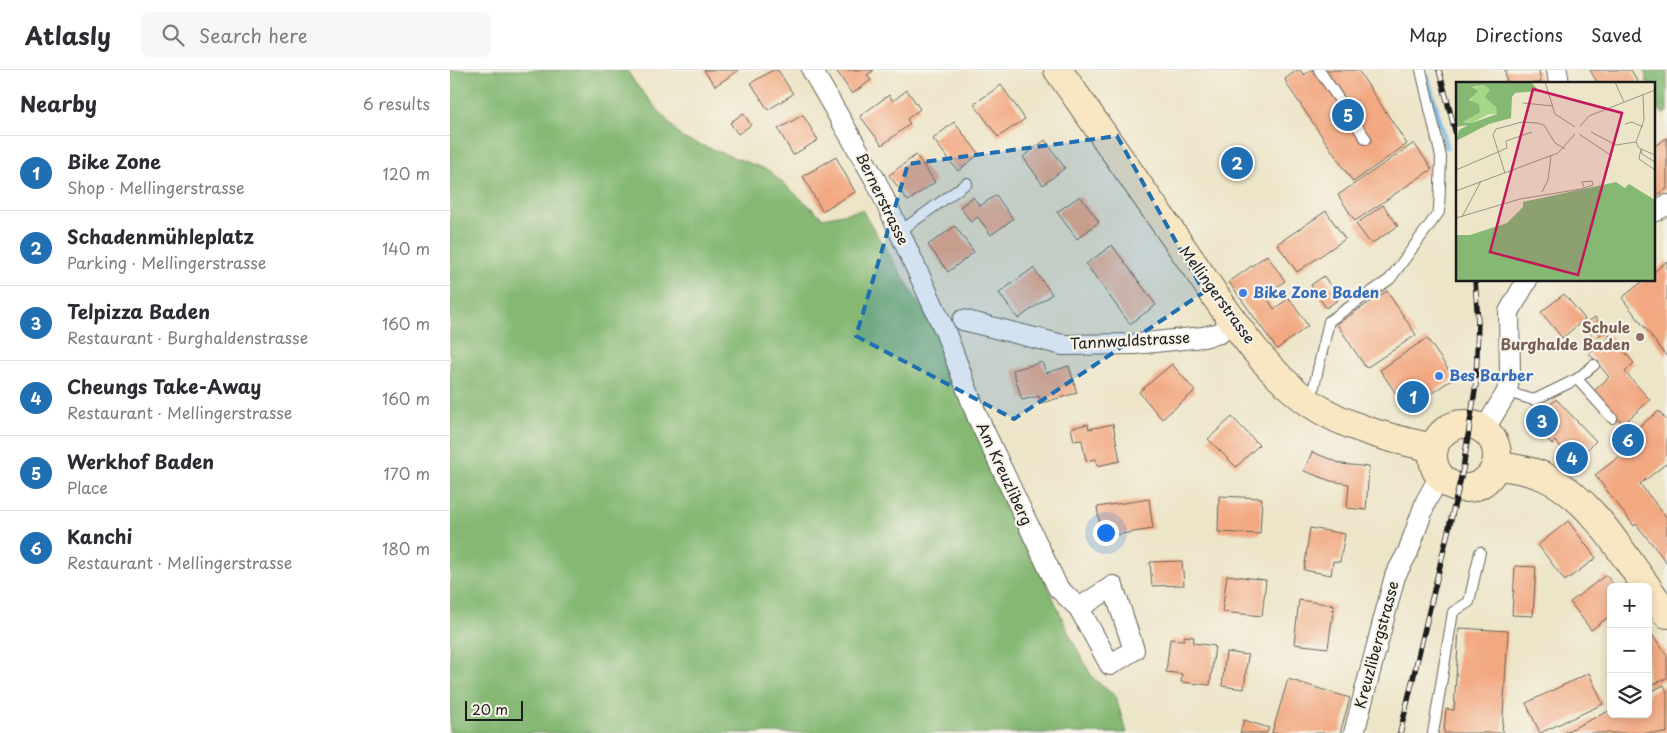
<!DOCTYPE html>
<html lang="en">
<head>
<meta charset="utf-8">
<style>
  :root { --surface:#fff; --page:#f7f7f7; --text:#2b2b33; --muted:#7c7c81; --line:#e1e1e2; --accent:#1f6fb2 }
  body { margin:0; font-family:"Playpen Sans",sans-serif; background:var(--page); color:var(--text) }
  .controls { position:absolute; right:15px; bottom:15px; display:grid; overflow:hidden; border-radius:8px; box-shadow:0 2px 8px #0003 }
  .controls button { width:45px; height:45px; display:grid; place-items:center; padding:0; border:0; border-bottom:1px solid var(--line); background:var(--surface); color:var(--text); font:25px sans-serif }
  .scale { position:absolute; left:15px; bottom:12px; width:58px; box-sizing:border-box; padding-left:5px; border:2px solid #1c1c1c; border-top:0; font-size:14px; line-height:18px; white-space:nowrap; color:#1c1c1c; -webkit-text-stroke:4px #f7f3e8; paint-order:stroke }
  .you { position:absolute; left:655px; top:462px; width:18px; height:18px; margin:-12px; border:4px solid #fff; border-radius:50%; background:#1a73e8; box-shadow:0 0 0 8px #1a73e833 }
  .badge { display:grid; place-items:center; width:32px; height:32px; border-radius:50%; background:var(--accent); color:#fff; font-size:16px; font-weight:700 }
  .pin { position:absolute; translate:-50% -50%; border:2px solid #fff; box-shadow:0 1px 5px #0006 }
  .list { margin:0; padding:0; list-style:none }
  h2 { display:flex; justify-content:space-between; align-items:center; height:65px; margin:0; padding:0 20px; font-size:21px }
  h2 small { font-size:16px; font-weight:400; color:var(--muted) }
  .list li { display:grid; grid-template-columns:32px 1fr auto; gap:15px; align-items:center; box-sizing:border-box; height:75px; padding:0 20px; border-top:1px solid var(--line) }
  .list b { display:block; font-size:19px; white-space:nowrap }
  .list p { margin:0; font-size:16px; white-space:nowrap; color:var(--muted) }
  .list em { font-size:16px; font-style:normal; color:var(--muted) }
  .icon { flex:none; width:28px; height:28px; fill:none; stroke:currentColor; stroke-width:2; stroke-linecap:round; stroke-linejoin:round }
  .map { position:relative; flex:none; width:1217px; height:663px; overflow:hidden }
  header { display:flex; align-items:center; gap:30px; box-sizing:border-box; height:70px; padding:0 25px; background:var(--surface); border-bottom:1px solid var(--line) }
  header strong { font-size:24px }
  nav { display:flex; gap:28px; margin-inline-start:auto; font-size:18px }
  .search { width:350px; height:45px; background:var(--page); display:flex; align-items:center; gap:12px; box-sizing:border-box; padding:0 18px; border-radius:8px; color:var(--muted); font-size:19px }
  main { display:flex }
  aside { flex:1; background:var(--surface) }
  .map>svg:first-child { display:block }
  .forest { fill:#84b873; stroke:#506a48 }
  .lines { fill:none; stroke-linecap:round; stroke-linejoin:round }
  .stream { stroke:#6bb4e3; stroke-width:5.5 }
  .building { fill:#f2a982 }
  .service-casing { stroke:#656258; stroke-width:12 }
  .minor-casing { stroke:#656258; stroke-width:22 }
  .secondary-casing { stroke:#656258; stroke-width:30 }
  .service { stroke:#fff; stroke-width:10 }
  .minor { stroke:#fff; stroke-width:20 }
  .secondary { stroke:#f9e7c3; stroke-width:28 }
  .rail-casing { stroke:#1c1c1c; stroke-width:5.5 }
  .rail { stroke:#f7f3e8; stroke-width:4; stroke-dasharray:11; stroke-linecap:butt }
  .marked { fill:#1f6fb2; fill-opacity:0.2; stroke:#1f6fb2; stroke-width:4; stroke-dasharray:10 6; stroke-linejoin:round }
  .shop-dot { fill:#3f7fe0; stroke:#f7f3e8; stroke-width:2 }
  .education-dot { fill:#8d6e63; stroke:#f7f3e8; stroke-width:2 }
  .labels { text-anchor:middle; stroke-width:4.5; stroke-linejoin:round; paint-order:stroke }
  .street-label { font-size:15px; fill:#1c1c1c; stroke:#f7f3e8 }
  .shop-label { font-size:15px; font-weight:bold; fill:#366cbe; stroke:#f7f3e8; text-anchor:start }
  .education-label { font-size:15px; font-weight:bold; fill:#785e54; stroke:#f7f3e8; text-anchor:end }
  .inset-road { fill:none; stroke:#999583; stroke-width:1 }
  .view { fill:#c2185b; fill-opacity:0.15; stroke:#c2185b; stroke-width:2.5 }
  .inset-edge { fill:none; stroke:#1c1c1c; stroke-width:2.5 }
</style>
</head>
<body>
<header>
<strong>Atlasly</strong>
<div class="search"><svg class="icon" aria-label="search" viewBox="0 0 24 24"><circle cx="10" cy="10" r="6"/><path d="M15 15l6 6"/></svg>Search here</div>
<nav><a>Map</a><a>Directions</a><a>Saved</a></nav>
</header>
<main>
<aside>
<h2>Nearby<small>6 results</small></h2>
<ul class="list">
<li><span class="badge">1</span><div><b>Bike Zone</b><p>Shop · Mellingerstrasse</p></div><em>120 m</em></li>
<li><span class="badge">2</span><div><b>Schadenmühleplatz</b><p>Parking · Mellingerstrasse</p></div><em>140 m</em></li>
<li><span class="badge">3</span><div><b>Telpizza Baden</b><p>Restaurant · Burghaldenstrasse</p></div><em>160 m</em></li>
<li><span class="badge">4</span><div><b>Cheungs Take-Away</b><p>Restaurant · Mellingerstrasse</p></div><em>160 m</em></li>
<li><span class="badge">5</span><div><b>Werkhof Baden</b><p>Place</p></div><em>170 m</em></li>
<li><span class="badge">6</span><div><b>Kanchi</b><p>Restaurant · Mellingerstrasse</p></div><em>180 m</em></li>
</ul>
</aside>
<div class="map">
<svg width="1217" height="663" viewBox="0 0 1217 663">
  <rect width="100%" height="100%" fill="#f7f3e8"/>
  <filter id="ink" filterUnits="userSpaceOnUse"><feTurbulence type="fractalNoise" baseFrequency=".02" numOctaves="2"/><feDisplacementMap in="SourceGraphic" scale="10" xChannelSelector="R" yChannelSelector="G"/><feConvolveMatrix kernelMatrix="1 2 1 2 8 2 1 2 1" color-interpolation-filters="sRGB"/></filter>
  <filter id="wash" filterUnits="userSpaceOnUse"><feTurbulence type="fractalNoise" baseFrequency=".0096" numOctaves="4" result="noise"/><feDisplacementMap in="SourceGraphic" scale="20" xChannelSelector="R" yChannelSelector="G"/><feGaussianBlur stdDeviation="1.12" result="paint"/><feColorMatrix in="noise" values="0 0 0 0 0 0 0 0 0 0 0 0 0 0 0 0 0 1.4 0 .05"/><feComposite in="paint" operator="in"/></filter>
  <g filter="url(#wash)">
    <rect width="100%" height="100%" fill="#ede5c8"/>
    <!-- forest -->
    <path class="forest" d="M0,0H177L185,13L232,68L318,100L373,148L412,140L484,258L620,566L642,607L665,626L677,663H0Z
      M1195,0H1217V42L1213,44L1203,31V14H1197Z"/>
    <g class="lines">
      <!-- stream -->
      <path class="stream" d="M977,7L997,77"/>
    </g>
    <g id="blocks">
      <!-- building -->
      <path class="building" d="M254,0H289L265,16Z
        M323,0H328L343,24L318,40L301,13Z
        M386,0H424L417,5L421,10L402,24Z
        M847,0H850L854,5L861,0H908L957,74L903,112L838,16L835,9Z
        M1055,0H1089L1091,13L1057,14Z
        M1140,0H1181L1189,14H1148Z
        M551,15L575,49L548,67L524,34Z
        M457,20L470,39L457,49L460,54L432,75L410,46L439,25L443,31Z
        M293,43L301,55L288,64L280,53Z
        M353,45L368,70L343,85L328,59Z
        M504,52L529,84L508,101L483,69Z
        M1217,68V119L1203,127V77Z
        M595,70L615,98L593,115L573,87Z
        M964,73L982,99L905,151L888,125Z
        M466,85L485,112L458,131L439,105Z
        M386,87L405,122L372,141L353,106Z
        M546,125L563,149L541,165L528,147L521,152L510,137L523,127L530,136Z
        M630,126L649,152L627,169L607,142Z
        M933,135L948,156L921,174L906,154Z
        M876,141L895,169L847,202L827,174Z
        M505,156L524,182L498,202L478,175Z
        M662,175L706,235L680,254L636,194Z
        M817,185L835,211L815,225L824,239L839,228L858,256L827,279L779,212Z
        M1217,191V287L1172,228L1194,210H1203V203Z
        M583,198L602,224L568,249L549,223Z
        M874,206L889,229L876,238L861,215Z
        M937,221L966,265L916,298L887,254Z
        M1114,224L1135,249L1112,268L1091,242Z
        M1145,247L1155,261L1145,269L1134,255Z
        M1160,265L1184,293L1175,302L1200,330L1173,354L1144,321L1159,307L1139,283Z
        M977,268L1004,308L957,340L930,300Z
        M592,292L596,303L619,296L627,323L591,333L589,326L572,330L563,300Z
        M722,294L745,321L712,349L689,322Z
        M1106,329L1146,371L1125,392L1105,371L1102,374L1081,353Z
        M1209,341L1217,351V393L1190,414L1217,448V493L1186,454L1184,456L1145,405L1177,381L1170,371Z
        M782,347L809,375L786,397L758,369Z
        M638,354L639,359L663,354L670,391L647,396L646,389L636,391L632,370L624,371L621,358Z
        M862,382L892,394L919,397L916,440L897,438L899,414L881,411L854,401Z
        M769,426L812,428L810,464L768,462Z
        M699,429L703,459L652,467L647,437Z
        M1118,451L1146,488L1115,511L1088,475Z
        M860,458L895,464L890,492L883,491L881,505L854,500Z
        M732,491L734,515L702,516L700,492Z
        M1065,496L1086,497L1083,546L1062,545Z
        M777,505L816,510L812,546L772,542Z
        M1156,505L1165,517H1161V545L1141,560L1120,532Z
        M849,530L884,535L878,578L844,574Z
        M1009,558L1058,561L1052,663H994L996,639L1004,640Z
        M1198,559L1217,585V608L1198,617Z
        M734,566L744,567L743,573L765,576L760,615L731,612L732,604L716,602L720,569L734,570Z
        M776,582L798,585L794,619L772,616Z
        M1139,603L1153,634L1090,663L1076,633Z
        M838,609L900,628L890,663H822Z
        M1214,615L1217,622V663H1113L1161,640V644H1198V623Z
        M794,650L819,658L817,663H790Z"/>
    </g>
  </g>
  <g filter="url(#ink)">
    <use href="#blocks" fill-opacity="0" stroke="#656258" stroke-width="1"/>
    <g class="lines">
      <defs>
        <path id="service" d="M869,0L916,69
          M449,162L517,113
          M1127,309L1162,348
          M1057,322L1084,330L1127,309L1144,295
          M861,330L879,251L940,209L989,142L991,87L971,0
          M983,663L1003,542L1019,532L1030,482"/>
        <path id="minor" d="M362,0L426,111L495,261L527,346L608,518L629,538L660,595L684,580L663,516L629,538
          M1107,0L1109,14
          M1203,142L1217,135
          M513,250L613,275L685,274L753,267L770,263L784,250
          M1034,360L1057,322L1060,302L1059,242L1077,210
          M904,663L945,506L958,482L976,431L990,406"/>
        <path id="secondary" d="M608,0C652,63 696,126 740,189C775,239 810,298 860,333C896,358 942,369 984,378
          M983 386a32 32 0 1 1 64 0a32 32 0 1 1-64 0Z
          M1046,395C1064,399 1083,400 1099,409C1142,431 1169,479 1197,517
          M1198,519L1217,544"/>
      </defs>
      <!-- service casing -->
      <use href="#service" class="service-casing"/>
      <!-- minor casing -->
      <use href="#minor" class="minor-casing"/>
      <!-- secondary casing -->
      <use href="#secondary" class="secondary-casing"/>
      <!-- service -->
      <use href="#service" class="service"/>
      <!-- minor -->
      <use href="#minor" class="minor"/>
      <!-- secondary -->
      <use href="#secondary" class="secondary"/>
      <defs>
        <path id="rail" d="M989,0L1007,68
          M950,663L1013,399L1026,314L1028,252L1025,210"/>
      </defs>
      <!-- rail casing -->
      <use href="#rail" class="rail-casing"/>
      <!-- rail -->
      <use href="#rail" class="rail"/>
    </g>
  </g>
  <!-- marked area -->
  <path class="marked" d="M667,66L754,222L564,349L406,266L458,94Z"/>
  <!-- markers -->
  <g class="shop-dot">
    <circle cx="793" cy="223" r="5"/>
    <circle cx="989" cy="306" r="5"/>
  </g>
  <circle class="education-dot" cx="1190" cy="267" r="5"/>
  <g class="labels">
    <!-- street labels -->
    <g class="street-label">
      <text transform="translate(432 129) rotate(64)" y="5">Bernerstrasse</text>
      <text transform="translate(767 225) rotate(54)" y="5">Mellingerstrasse</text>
      <text transform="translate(680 271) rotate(-3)" y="5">Tannwaldstrasse</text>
      <text transform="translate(554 404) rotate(65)" y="5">Am Kreuzliberg</text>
      <text transform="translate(927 575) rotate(-75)" y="5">Kreuzlibergstrasse</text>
    </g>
    <!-- shop labels -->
    <g class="shop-label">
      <text x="803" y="228">Bike Zone Baden</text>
      <text x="999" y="311">Bes Barber</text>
    </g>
    <!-- education labels -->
    <g class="education-label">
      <text x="1180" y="263">Schule<tspan x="1180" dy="17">Burghalde Baden</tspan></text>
    </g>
  </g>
  <!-- overview -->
  <g transform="translate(1006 12)">
    <rect width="199" height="199" fill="#ede5c8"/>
    <path d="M28,3L34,8L42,32H33L16,41L6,39L14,36L16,6Z" fill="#a5d786"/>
    <path d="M0,0H75L83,9L59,11L56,15L55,36L33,42L0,59L3,48L12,43L0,45ZM28,3L34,8L29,15L40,25L41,32L16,41L7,40L24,30L23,22L13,18L22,9L16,5ZM160,100L169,106L173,102L199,118V199H0V153H14L51,141L67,125V120Z" fill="#84b873" fill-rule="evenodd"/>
    <path class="inset-road" d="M89,0L99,32L119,45M159,0L168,20M187,13L188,38L180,60L183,66L199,73M67,21L97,24M169,42L176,40L187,45M124,44L133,34L199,8M135,50L160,63L180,60M123,52L156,74M185,67L183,77L199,88M185,68L186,72L199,80M0,88L51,66L50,59L76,50M49,91L37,53L40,47L66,40L81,41L88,43L99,61L109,67M0,109L102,71L119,52M86,110L92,98L95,74M6,135L25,99M0,136L64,117L125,107L137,103L136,99L126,100L128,105"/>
    <path class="view" d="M77,7L166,31L122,193L34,170Z"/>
    <rect width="199" height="199" class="inset-edge"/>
  </g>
</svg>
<div class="controls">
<button>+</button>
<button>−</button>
<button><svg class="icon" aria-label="layers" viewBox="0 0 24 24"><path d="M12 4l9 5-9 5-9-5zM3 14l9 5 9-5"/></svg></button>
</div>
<div class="scale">20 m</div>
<div class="you"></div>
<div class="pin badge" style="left:963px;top:327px">1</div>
<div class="pin badge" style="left:787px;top:93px">2</div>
<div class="pin badge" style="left:1092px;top:351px">3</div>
<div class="pin badge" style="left:1122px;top:388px">4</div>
<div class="pin badge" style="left:898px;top:45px">5</div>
<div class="pin badge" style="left:1178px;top:370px">6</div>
</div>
</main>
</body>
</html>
